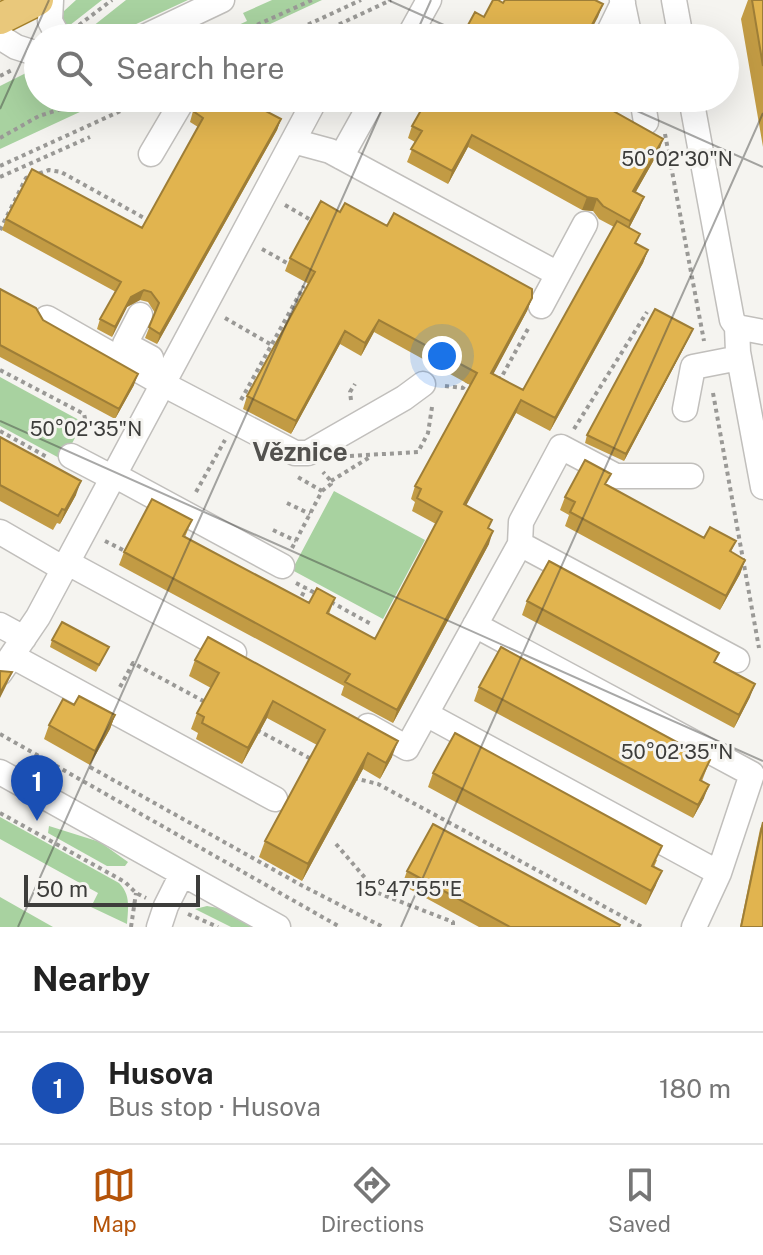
<!DOCTYPE html>
<html lang="en">
<head>
<meta charset="utf-8">
<style>
  :root { --surface:#fff; --page:#f2f2f2; --text:#222; --muted:#767676; --line:#e0e0e0; --accent:#b45309 }
  body { margin:0; font-family:"Public Sans",sans-serif; background:var(--page); color:var(--text) }
  .scale { position:absolute; left:24px; bottom:20px; width:176px; box-sizing:border-box; padding-left:8px; border:4px solid #3d3d3b; border-top:0; font-size:22px; line-height:28px; white-space:nowrap; color:#3d3d3b; -webkit-text-stroke:6px #f5f4f0; paint-order:stroke }
  .you { position:absolute; left:442px; top:356px; width:28px; height:28px; margin:-20px; border:6px solid #fff; border-radius:50%; background:#1a73e8; box-shadow:0 0 0 12px #1a73e833 }
  .badge { display:grid; place-items:center; width:52px; height:52px; border-radius:50%; background:var(--accent); color:#fff; font-size:26px; font-weight:700 }
  .pin { position:absolute; translate:-50% -66px; filter:drop-shadow(0 2px 4px #0008) }
  .pin::after { content:''; position:absolute; top:42px; width:28px; height:24px; background:inherit; clip-path:polygon(0 0,100% 0,50% 100%) }
  .list { margin:0; padding:0; list-style:none }
  h2 { display:flex; justify-content:space-between; align-items:center; height:104px; margin:0; padding:0 32px; font-size:34px }
  h2 small { font-size:26px; font-weight:400; color:var(--muted) }
  .list li { display:grid; grid-template-columns:52px 1fr auto; gap:24px; align-items:center; box-sizing:border-box; height:112px; padding:0 32px; border-top:2px solid var(--line) }
  .list b { display:block; font-size:30px; white-space:nowrap }
  .list p { margin:0; font-size:26px; white-space:nowrap; color:var(--muted) }
  .list em { font-size:26px; font-style:normal; color:var(--muted) }
  .icon { flex:none; width:44px; height:44px; fill:none; stroke:currentColor; stroke-width:2; stroke-linecap:round; stroke-linejoin:round }
  .map { position:relative; flex:none; width:763px; height:927px; overflow:hidden }
  .search { position:absolute; background:var(--surface); box-shadow:0 8px 32px #0002; left:24px; right:24px; top:24px; height:88px; display:flex; align-items:center; gap:20px; box-sizing:border-box; padding:0 28px; border-radius:44px; color:var(--muted); font-size:30px }
  .sheet { height:216px; background:var(--surface) }
  nav { display:flex; justify-content:space-around; align-items:center; box-sizing:border-box; height:112px; border-top:2px solid var(--line); background:var(--surface); font-size:22px; color:var(--muted) }
  nav a { display:grid; justify-items:center; gap:4px }
  nav .on { color:var(--accent) }
  .map>svg:first-child { display:block }
  .green { fill:#a8d2a0 }
  .lines { fill:none; stroke-linecap:round; stroke-linejoin:round }
  .minor-casing { stroke:#c1bfbc; stroke-width:27 }
  .major-casing { stroke:#a4802b; stroke-width:33 }
  .path { stroke:#9a9996; stroke-width:4; stroke-dasharray:4 4; stroke-linecap:butt }
  .minor { stroke:#fff; stroke-width:24 }
  .major { stroke:#e9c87b; stroke-width:30 }
  .wall { fill:#c29b44 }
  .shaded-wall { fill:#9e7e37 }
  .building { fill:#e1b44f; stroke:#9e7e37; stroke-width:2 }
  .ticks { fill:none; stroke:#3d3d3b; stroke-width:2; stroke-opacity:0.45 }
  .labels { text-anchor:middle; stroke-width:6; stroke-linejoin:round; paint-order:stroke }
  .neighbourhood-label { font-size:26px; font-weight:bold; fill:#52514e; stroke:#f5f4f0 }
  .ticks-label { font-size:20px; text-anchor:middle; fill:#3d3d3b; stroke:#f5f4f0; stroke-width:6; stroke-linejoin:round; paint-order:stroke }
</style>
</head>
<body>
<div class="map">
<svg width="763" height="927" viewBox="0 0 763 927">
  <rect width="100%" height="100%" fill="#f5f4f0"/>
  <!-- green -->
  <path class="green" d="M76,0H102L65,29L62,22L64,11Z
    M126,0H188L106,38H78Z
    M272,0H322L240,38H211L247,21L243,13Z
    M38,67V98H110L0,149V86Z
    M0,377L79,420L82,425L63,460L0,426Z
    M334,491L425,540L383,619L292,570Z
    M0,817L119,883C131,895 128,908 127,924L91,907L98,893L0,839Z
    M49,826L100,842L128,862L125,866H107L48,833Z
    M0,897L53,927H0Z
    M207,906L218,908L252,927H231L195,909Z"/>
  <g class="lines">
    <defs>
      <path id="minor" d="M51,0L50,21L59,38
        M622,0L630,38
        M674,0L681,38
        M0,37L16,47L38,54
        M142,38L222,0
        M408,38L429,0
        M606,38L623,3
        M642,98L646,122
        M691,98L732,320L737,327
        M293,141L330,151L558,274
        M151,154L184,98
        M341,157L374,98
        M541,306L585,224
        M140,315L125,344L151,358
        M47,318L163,384L295,453H308L404,398L423,384
        M737,327L738,352L763,487
        M737,327L763,332
        M685,409L693,367L739,358
        M71,456L113,478
        M114,475L282,566
        M0,532L64,569
        M520,544L737,660
        M68,563L234,653
        M0,625L24,638
        M475,625L752,774L719,873L694,927
        M12,656L275,799
        M0,673L38,617L316,98
        M426,714L719,873
        M368,726L407,748L520,544L521,522L561,447L616,476H691
        M0,772L278,927
        M159,927L166,906L182,874"/>
      <path id="major" d="M0,19L38,0"/>
    </defs>
    <!-- minor casing -->
    <use href="#minor" class="minor-casing"/>
    <!-- major casing -->
    <use href="#major" class="major-casing"/>
    <!-- path -->
    <path class="path" d="M79,25L112,0
      M228,38L312,0
      M279,38L361,0
      M310,38L391,0
      M0,76L12,70
      M665,134L704,341
      M0,138L39,116L96,98
      M0,166L149,98
      M0,177L90,137
      M285,205L309,219
      M0,230L26,178L49,170L61,172L146,219
      M262,249L287,263
      M225,318L272,345
      M0,370L84,414L87,427L83,435
      M497,379L501,378L529,327
      M445,386L463,388L468,380
      M713,393L759,648
      M241,400L304,286
      M351,400L350,392L355,384
      M574,429L647,312
      M0,431L47,457
      M350,456L418,452L428,433L432,407
      M331,481L370,457
      M322,491L331,484V481L323,472
      M196,492L225,440
      M287,503L310,514
      M273,530L296,541
      M105,541L125,551
      M292,548L322,491L296,476
      M296,583L317,594
      M331,602L371,624
      M298,603L306,588
      M120,687L133,663L207,703
      M257,730L313,760
      M0,734L340,927
      M90,767L301,885L383,927
      M354,778L378,784L642,927
      M0,813L125,882L136,893L146,898
      M336,844L378,893L453,922V927
      M188,914L218,927
      M131,927L136,893"/>
    <!-- minor -->
    <use href="#minor" class="minor"/>
    <!-- major -->
    <use href="#major" class="major"/>
  </g>
  <!-- wall -->
  <path class="wall" d="M748,0H763V147L741,19Z
    M193,111L281,119L277,130L157,344L145,338L155,313L148,302L140,300L127,307L112,337L97,329L100,319L116,292L2,230L6,219L142,228L198,127L190,122Z
    M412,126L659,151L635,193L644,197L639,209L629,228L640,234L636,244L648,250L643,263L550,431L516,413L466,505L489,529V544L393,723L341,695L344,686L119,565L124,552L192,520L185,537L309,603L335,598L329,614L375,639L436,524L412,511L415,502L411,499L415,486L470,385L374,332L361,356L340,344L291,434L243,409L247,396L309,284L285,271L290,258L340,212L387,226L532,298L527,311L493,374L523,390L614,227L599,219L593,211L582,210L468,147L448,184L407,162L415,142L408,138Z
    M0,289L134,385L115,419L0,357Z
    M690,336L624,461L585,443L587,435Z
    M0,437L76,495L60,524L57,523L53,530L0,501Z
    M607,485L704,538L736,541L731,552L745,560L740,574L720,610L565,526L569,515L560,510L565,497Z
    M527,601L715,662L750,697L734,728L522,615Z
    M52,640L109,647L96,672L50,647Z
    M195,660L392,757L380,779L363,769L302,881L259,857L265,841L317,745L267,718L242,764L196,739L198,733L191,729L197,713L211,688L189,676Z
    M479,687L710,760L702,781L704,798L693,818L474,701Z
    M74,705L115,715L110,729L90,765L44,739L49,725Z
    M433,773L657,860L654,867L656,885L646,905L428,787Z
    M763,822V927H740L760,829Z
    M407,871L620,927H479L402,885Z"/>
  <!-- shaded-wall -->
  <path class="shaded-wall" d="M603,4L598,17L587,38H585Z
    M281,119L277,130L157,344L160,334Z
    M472,135L468,147L448,184L452,171Z
    M663,139L659,151L629,204L633,191Z
    M587,197L597,199L593,211L582,210Z
    M644,197L639,209L626,234L630,221Z
    M648,250L643,263L550,431L555,418Z
    M144,290L140,300L127,307L112,337L115,327L131,297Z
    M532,298L527,311L487,386L491,373Z
    M379,320L374,332L361,356L365,343Z
    M693,329L690,336L624,461L626,454Z
    M345,331L340,344L291,434L296,421Z
    M138,374L134,385L115,419L119,409Z
    M521,400L516,413L460,517L464,504Z
    M81,481L76,495L60,524L65,510Z
    M493,531L489,544L393,723L397,710Z
    M745,560L740,574L720,610L726,596Z
    M12,672L6,686L0,698V693Z
    M755,684L750,697L734,728L739,715Z
    M273,701L267,718L242,764L248,748Z
    M115,715L110,729L90,765L95,751Z
    M398,741L392,757L380,779L386,763Z
    M368,753L363,769L302,881L308,864Z
    M709,785L704,798L693,818L698,805Z
    M662,871L656,885L646,905L651,891Z"/>
  <!-- building -->
  <path class="building" d="M493,0H498L503,3L505,0H595L603,4L585,38H461L475,12L484,17Z
    M752,0H763V66Z
    M201,98H241L281,119L160,334L149,327L159,303L151,292L144,290L131,297L115,327L100,319L121,282L6,219L32,169L142,228L203,118L193,111Z
    M428,98H590L663,139L633,191L644,197L630,221L603,206L597,199L587,197L472,135L452,171L411,149L422,131L412,126Z
    M321,201L340,212L345,203L387,226L394,213L532,289V298L491,373L523,390L617,221L640,234L635,243L648,250L555,418L521,400L464,504L492,520L488,528L493,531L397,710L345,682L350,674L124,552L152,499L192,520L183,536L309,603L317,588L335,598L327,613L375,639L442,512L417,498L421,489L415,486L477,373L379,320L365,343L345,331L296,421L247,396L315,272L290,258Z
    M0,289L36,308L43,320L138,374L119,409L0,345Z
    M655,309L693,329L626,454L587,435Z
    M0,437L81,481L65,510L62,509L58,516L0,485Z
    M585,460L611,474L605,484L704,538L710,527L736,541L730,551L745,560L726,596L570,512L575,502L565,497Z
    M549,561L719,653L714,662L755,684L739,715L527,601Z
    M62,622L109,647L99,665L52,640Z
    M208,637L398,741L386,763L368,753L308,864L265,841L325,730L273,701L248,748L202,723L204,717L197,713L219,673L195,660Z
    M501,647L710,760L700,780L709,785L698,805L479,687Z
    M0,671L12,672L0,693Z
    M79,696L115,715L95,751L49,725L63,699L74,705Z
    M455,733L662,846L652,866L662,871L651,891L433,773Z
    M763,822V927H741Z
    M433,824L620,925L619,927H510L407,871Z"/>
  <!-- ticks -->
  <path class="ticks" d="M388,0L473,38M414,38L431,0M608,98L763,167M0,109L49,0M0,421L763,761M18,927L387,98M401,927L763,113"/>
  <g class="labels">
    <!-- neighbourhood labels -->
    <g class="neighbourhood-label">
      <text x="300" y="461">Věznice</text>
    </g>
  </g>
  <g class="ticks-label">
    <text x="677" y="166">50°02'30"N</text>
    <text x="86" y="436">50°02'35"N</text>
    <text x="677" y="759">50°02'35"N</text>
    <text x="409" y="896">15°47'55"E</text>
  </g>
</svg>
<div class="scale">50 m</div>
<div class="you"></div>
<div class="pin badge" style="left:37px;top:821px;background:#1a4fb4">1</div>
<div class="search"><svg class="icon" aria-label="search" viewBox="0 0 24 24"><circle cx="10" cy="10" r="6"/><path d="M15 15l6 6"/></svg>Search here</div>
</div>
<section class="sheet">
<h2>Nearby<small></small></h2>
<ul class="list">
<li><span class="badge" style="background:#1a4fb4">1</span><div><b>Husova</b><p>Bus stop · Husova</p></div><em>180 m</em></li>
</ul>
</section>
<nav>
<a class="on"><svg class="icon" aria-label="map" viewBox="0 0 24 24"><path d="M3 6l6-2 6 2 6-2v14l-6 2-6-2-6 2zM9 4v14M15 6v14"/></svg>Map</a>
<a><svg class="icon" aria-label="directions" viewBox="0 0 24 24"><path d="M12 3l9 9-9 9-9-9zM9 14v-3h6M13 9l2 2-2 2"/></svg>Directions</a>
<a><svg class="icon" aria-label="saved" viewBox="0 0 24 24"><path d="M7 4h10v16l-5-4-5 4z"/></svg>Saved</a>
</nav>
</body>
</html>
